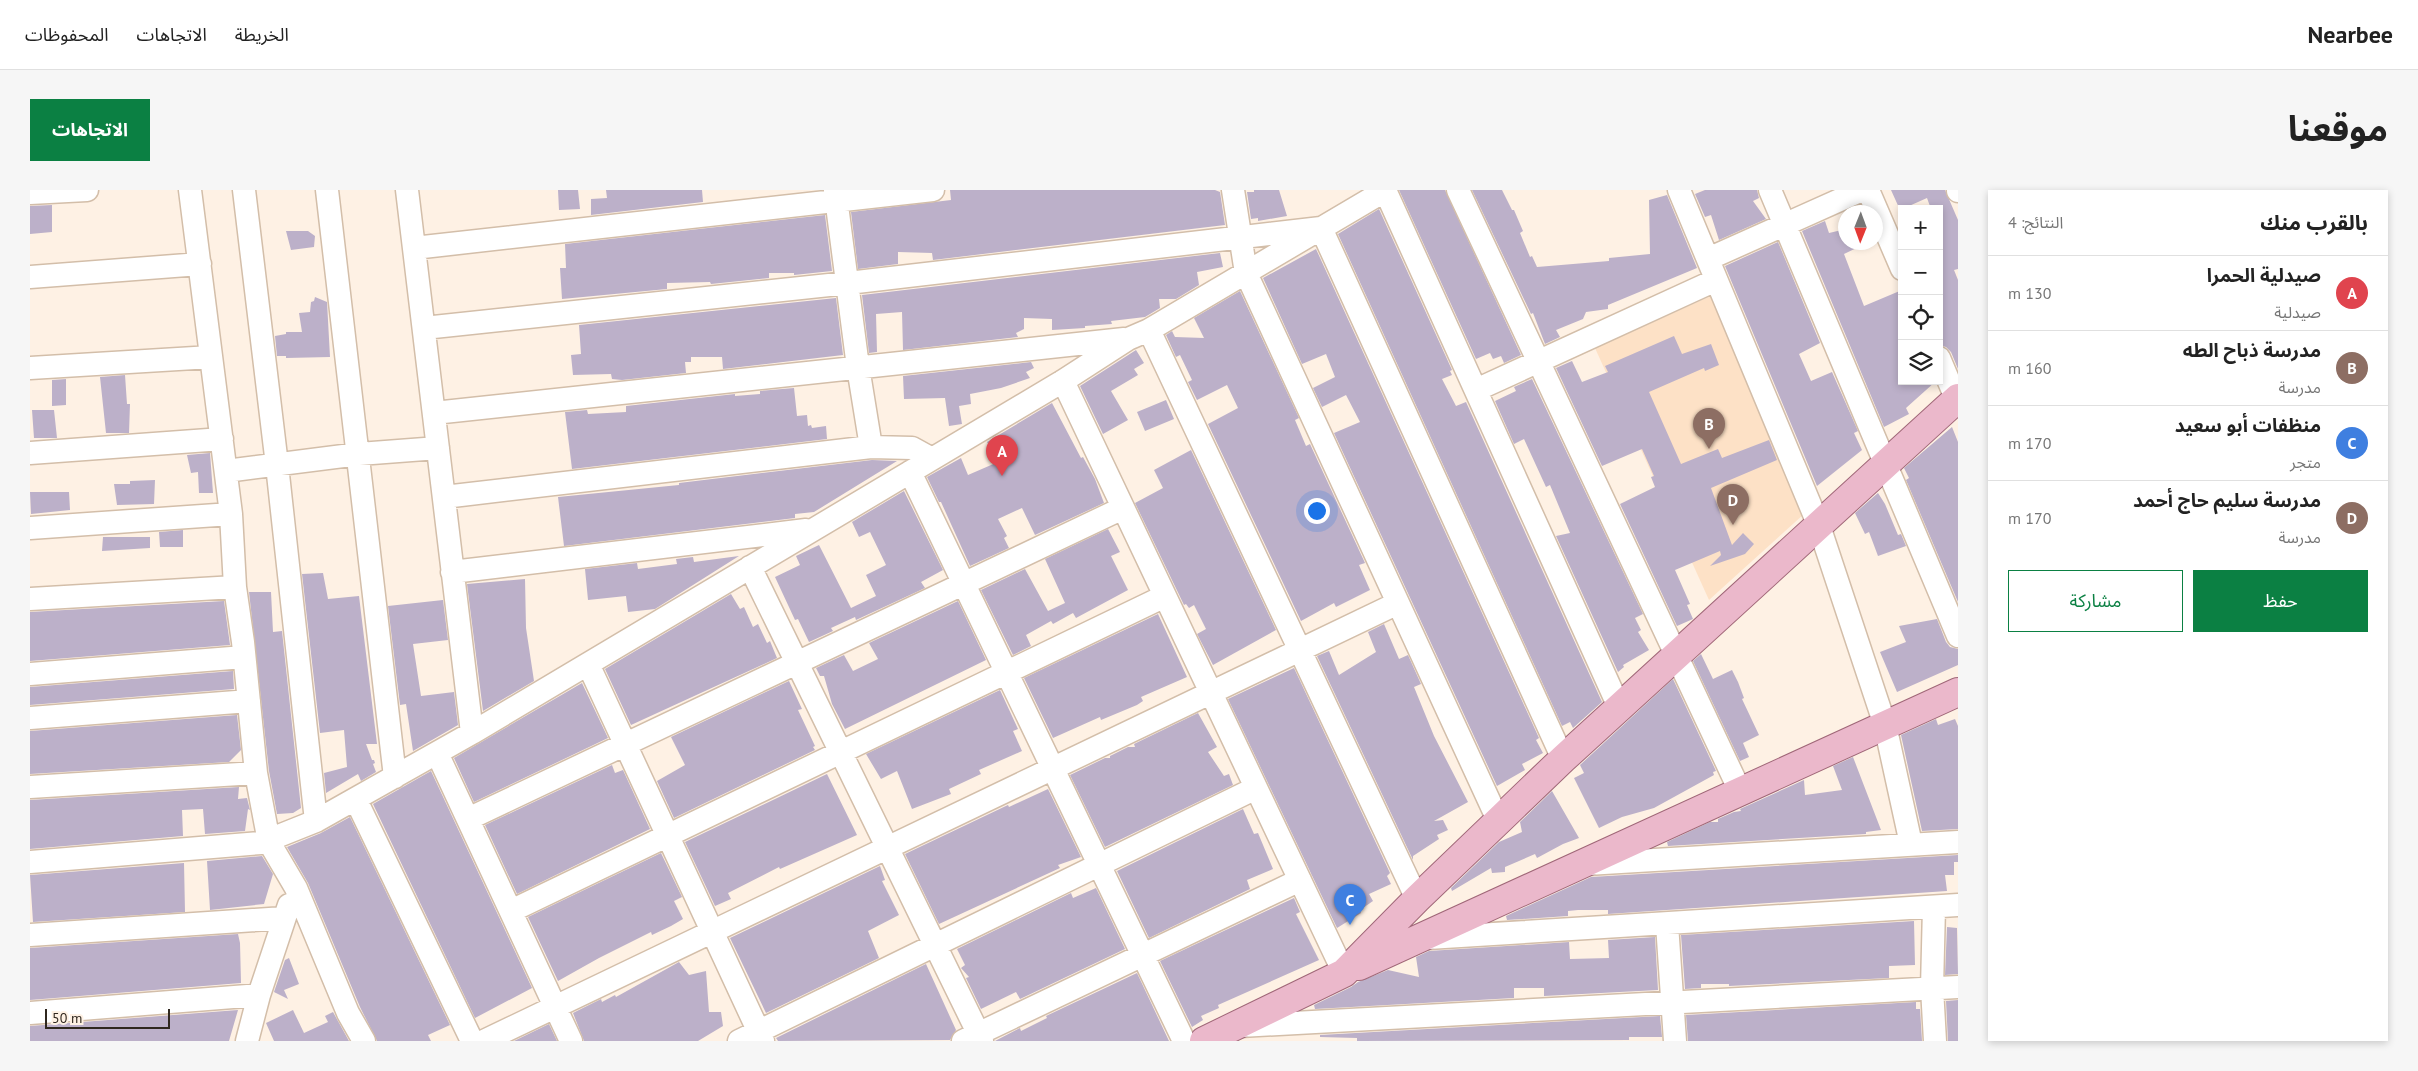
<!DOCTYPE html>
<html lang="ar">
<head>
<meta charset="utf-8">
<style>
  :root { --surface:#fff; --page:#f6f6f6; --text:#222; --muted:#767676; --line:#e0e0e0; --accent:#0b8043 }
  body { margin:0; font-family:"PT Sans","Noto Sans Arabic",sans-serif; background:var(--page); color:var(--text); direction:rtl }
  .controls { position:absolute; right:15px; top:15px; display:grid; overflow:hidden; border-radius:0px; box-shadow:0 2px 8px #0003 }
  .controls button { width:45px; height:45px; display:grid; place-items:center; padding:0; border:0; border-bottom:1px solid var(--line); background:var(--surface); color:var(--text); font:25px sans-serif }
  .compass { position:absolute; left:1808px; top:15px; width:45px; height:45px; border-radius:50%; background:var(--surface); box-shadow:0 2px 8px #0003; rotate:181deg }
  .scale { position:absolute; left:15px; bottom:12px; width:125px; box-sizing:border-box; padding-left:5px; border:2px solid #2f271f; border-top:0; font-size:14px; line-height:18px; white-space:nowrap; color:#2f271f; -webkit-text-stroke:4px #fef1e4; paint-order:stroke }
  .you { position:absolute; left:1286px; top:320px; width:18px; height:18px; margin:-12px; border:4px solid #fff; border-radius:50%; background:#1a73e8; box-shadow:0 0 0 8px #1a73e833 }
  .badge { display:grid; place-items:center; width:32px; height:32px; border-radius:50%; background:var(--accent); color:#fff; font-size:16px; font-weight:700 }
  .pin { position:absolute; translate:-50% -41px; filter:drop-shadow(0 1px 2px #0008) }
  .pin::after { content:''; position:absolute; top:26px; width:18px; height:15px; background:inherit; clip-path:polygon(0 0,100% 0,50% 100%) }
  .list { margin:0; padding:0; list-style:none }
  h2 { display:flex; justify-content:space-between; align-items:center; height:65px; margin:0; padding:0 20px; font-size:21px }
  h2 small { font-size:16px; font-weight:400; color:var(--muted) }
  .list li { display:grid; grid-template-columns:32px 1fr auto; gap:15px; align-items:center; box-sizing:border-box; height:75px; padding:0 20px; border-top:1px solid var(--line) }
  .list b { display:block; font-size:19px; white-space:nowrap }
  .list p { margin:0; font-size:16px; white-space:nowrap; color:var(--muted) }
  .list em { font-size:16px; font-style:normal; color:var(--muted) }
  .actions { display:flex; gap:10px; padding:15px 20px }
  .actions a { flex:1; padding:11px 0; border:1px solid var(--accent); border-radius:0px; text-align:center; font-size:18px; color:var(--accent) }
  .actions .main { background:var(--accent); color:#fff }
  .icon { flex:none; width:28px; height:28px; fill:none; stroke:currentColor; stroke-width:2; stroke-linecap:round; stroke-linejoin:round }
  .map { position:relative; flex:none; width:1928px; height:851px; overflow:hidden; direction:ltr; border-radius:0px }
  header { display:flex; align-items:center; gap:30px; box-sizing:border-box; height:70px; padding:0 25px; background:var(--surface); border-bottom:1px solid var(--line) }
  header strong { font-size:24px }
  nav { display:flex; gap:28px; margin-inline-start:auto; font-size:18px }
  .intro { display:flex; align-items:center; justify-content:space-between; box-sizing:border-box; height:120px; padding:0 30px }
  h1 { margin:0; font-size:35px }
  .button { padding:12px 22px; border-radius:0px; background:var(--accent); color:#fff; font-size:18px; font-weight:700 }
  main { display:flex; gap:30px; padding:0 30px }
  aside { flex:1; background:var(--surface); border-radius:0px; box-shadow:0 2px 8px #0003 }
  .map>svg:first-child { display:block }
  .built { fill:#fde1c6 }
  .building { fill:#bcb0c9 }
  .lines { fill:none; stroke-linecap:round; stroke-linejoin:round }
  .minor-casing { stroke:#d3bea9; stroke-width:25 }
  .major-casing { stroke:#a06778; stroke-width:30 }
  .minor { stroke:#fff; stroke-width:22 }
  .major { stroke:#ebb8cb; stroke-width:28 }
</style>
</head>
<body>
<header>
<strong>Nearbee</strong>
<nav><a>الخريطة</a><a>الاتجاهات</a><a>المحفوظات</a></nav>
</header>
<div class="intro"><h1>موقعنا</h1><a class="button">الاتجاهات</a></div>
<main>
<aside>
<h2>بالقرب منك<small>النتائج: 4</small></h2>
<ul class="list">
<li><span class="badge" style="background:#e0444e">A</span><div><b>صيدلية الحمرا</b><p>صيدلية</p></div><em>130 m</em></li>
<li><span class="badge" style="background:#8d6e63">B</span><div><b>مدرسة ذباح الطه</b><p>مدرسة</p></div><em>160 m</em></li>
<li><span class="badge" style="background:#3f7fe0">C</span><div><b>منظفات أبو سعيد</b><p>متجر</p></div><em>170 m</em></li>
<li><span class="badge" style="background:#8d6e63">D</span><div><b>مدرسة سليم حاج أحمد</b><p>مدرسة</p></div><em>170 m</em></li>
</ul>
<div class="actions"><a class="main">حفظ</a><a>مشاركة</a></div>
</aside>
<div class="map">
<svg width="1928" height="851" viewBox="0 0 1928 851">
  <rect width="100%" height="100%" fill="#fef1e4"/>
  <!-- built -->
  <path class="built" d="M1681,106L1774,324L1679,410L1565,158Z"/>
  <!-- building -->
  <path class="building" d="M528,0H548L550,19L529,20Z
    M576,0H672L673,12L561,25V9L577,8Z
    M920,0H1185L1190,2L1195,35L903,70L902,63L868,62V74L828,79L821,22L921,10Z
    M1224,0H1249L1257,26L1228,31V28L1221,29L1217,2H1224Z
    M1369,0H1415L1491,165L1474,173L1471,166L1463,169L1460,163L1446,169Z
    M1442,0H1472L1482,20H1484L1493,41L1490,43L1500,67L1502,66L1507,77L1579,71V68L1620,64L1619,10L1637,5L1667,78L1578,115V119L1556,122L1553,129L1526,140L1530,147L1515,154L1503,123L1501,124Z
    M1675,0H1727L1729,8L1723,11L1736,29L1689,50L1681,25L1675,27L1665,4Z
    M1861,0H1915L1928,30V79L1924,80L1928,90V179L1921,162L1916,157L1909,155V19H1901L1897,8L1870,20Z
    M22,15V42L0,44V16Z
    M1349,19L1422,180L1420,181L1422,185L1412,189L1426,216L1436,212L1572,512L1543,538L1540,532L1532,536L1308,44Z
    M795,25L802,81L764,85V83H739V88L681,94L680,92L637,93V99L532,109L530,78H536L535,54Z
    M1795,31L1799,43L1816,39V52H1839L1814,64L1834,116L1872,100V191L1905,192L1876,218L1879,224L1854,237L1772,41Z
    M256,41H278L285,46L284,57L261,60Z
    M1748,52L1790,153L1769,164L1781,191L1802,182L1828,241L1824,243L1832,260L1787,296L1695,76Z
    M1286,59L1509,548L1506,550L1513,563L1492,574L1495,580L1467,596L1304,243L1330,232L1316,205L1292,217L1283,198L1305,187L1296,164L1272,174L1233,88Z
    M1190,63L1193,77L1167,82L1169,95L1146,109H1129L1130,118L1115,127L1081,131L1082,134L1055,136V138L1022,140V129L994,128V139L986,143L988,147L873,160L872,122L846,124L847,162L839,163L832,105Z
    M1210,101L1269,228L1265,230L1276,256L1280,254L1335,373L1329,375L1340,400L1306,417L1304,413L1271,431L1178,234L1208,218L1197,195L1167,210L1158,192L1162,190L1150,165L1146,167L1136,145L1142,141L1145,147L1174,148L1164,128Z
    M285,107L297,112L300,167L256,168V166H247L245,146L256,144V142H272L269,123L280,122L281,112L284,111Z
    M806,108L813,165L693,179L692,167H661V172H655L656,183L592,190L582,189L581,184L543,185L541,165L551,164L549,135Z
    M1644,146L1652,164L1681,154L1689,175L1675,181L1674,178L1619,202L1651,274L1688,259L1692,268L1739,250L1747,270L1681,298L1702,355L1713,343L1724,354L1715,364L1680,376L1691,365L1690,361L1645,380L1660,414L1657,415L1663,429L1647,436L1590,314L1625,297L1621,287L1624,286L1612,259L1572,276L1526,178L1542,171L1552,192L1578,182L1575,176Z
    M1106,160L1114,173L1104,179L1108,185L1081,201L1098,230L1073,244L1050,196Z
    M1001,172L1004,178L996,182L1000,188L971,198L940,204L941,214L929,216L932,234L919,236L915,208L874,209L873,186Z
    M95,185L97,214H100L99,243H76L70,187Z
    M36,189V215L22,216V190Z
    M1502,189L1613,424L1605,428L1611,440L1608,442L1619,460L1593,475L1594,477L1588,482L1526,346L1540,343L1520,295L1516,297L1494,249L1484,254L1465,211L1486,201L1484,197Z
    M764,198L767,226L777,225L778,236L781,235L782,238L796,236L797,249L542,279L535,222L557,220L558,224L596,222V216L705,204V206L730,204V201Z
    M1136,210L1144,229L1115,241L1107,222Z
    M1022,213L1051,268L1053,267L1065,289L1074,313L1005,345L992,318L968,329L977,346L974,348L979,358L940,376L911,312H909L897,287L931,268L938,285L968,272L957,252Z
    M2,220H24L27,248H4Z
    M1922,237L1928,252V412L1876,290L1879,288L1874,278Z
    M1161,260L1246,440L1183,475L1167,444L1176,439L1164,415L1159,418L1156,414L1154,415L1105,313L1133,298L1124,280Z
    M180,263L183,303H169L168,282L161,283L157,265Z
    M842,270L867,271L784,322L765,324V328L534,356L528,307L649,295V293Z
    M125,290L124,314L87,315L84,294H100V291Z
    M874,301L913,380L891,392L895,398L826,430L825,427L801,438L803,441L779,452L768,429L765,430L745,387L770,375L766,366L789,355L821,418L846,406L836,385L856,375L840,342L829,347L822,332Z
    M0,302H39L40,320L1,324Z
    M1848,303L1855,314L1868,345L1871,344L1876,356L1848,366L1839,342L1835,344L1825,323Z
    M1078,339L1090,362L1081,366L1098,400L1046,428L1043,423L1023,434L1021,431L996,445L1001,456L983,465L951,400L995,379L1018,421L1035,413L1015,369Z
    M153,340V357H130L129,342Z
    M73,347H120V358L72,361Z
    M709,366L625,419L598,422L596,406L558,410L555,379L607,373L608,379L647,374L646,369L663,367L664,372Z
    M293,383L298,409L329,406L347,554H336L342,570H344L345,573L343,574L346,582L331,591L328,584L296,603L294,583L317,577L314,540L290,543L272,384Z
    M495,389L496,438L504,491L453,521L437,394Z
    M219,402H241L243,442L252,441L271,618L263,623L247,624L239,581Z
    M701,404L710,419L714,417L723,437L728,434L737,453L740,451L747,468L601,535L575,479Z
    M413,410L418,450L383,454L391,506L424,502L428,535L383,561L376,514L370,515L358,416Z
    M194,411L200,455L0,471V422Z
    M928,411L956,470L815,539L802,514L794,486H790L786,478L814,465L823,481L848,469L839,453Z
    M1128,424L1157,487L1111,507L1113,511L1107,515L1071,530L1070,527L1023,548L994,488Z
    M1907,429L1916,452L1920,457L1928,459V475L1867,502L1850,462L1876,452L1869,436Z
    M1354,434L1369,469L1378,465L1391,494L1384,497L1404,546L1438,612L1404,631L1413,630L1418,640L1407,645L1409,649L1383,666V670L1287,466L1299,461L1309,485L1346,462L1338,442Z
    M1671,464L1683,489L1702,480L1708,492L1714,508L1712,509L1729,545L1713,553L1719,567L1710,571L1663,471Z
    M1264,478L1360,683L1357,686L1361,694L1339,704L1343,711L1330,720L1331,723L1307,738L1198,509Z
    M203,481L204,499L0,515V497Z
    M1643,489L1686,581L1683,582L1684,585L1624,618L1592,627L1569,638L1544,588L1554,583L1550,575Z
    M759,491L772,519L768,520L785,556L783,557L785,560L644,628L627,591L655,575L641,547Z
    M552,493L578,548L444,612L424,568Z
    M970,500L988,539L983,541L992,561L949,580L951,584L919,599L921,604L882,619L867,581L851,589L836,564Z
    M1168,523L1187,557L1178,562L1194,586L1199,584L1203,595L1075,657L1040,585L1075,568H1080V566L1098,557H1105L1104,554Z
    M207,525L211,560L199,572L0,584V541Z
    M1906,529L1908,535L1925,529L1928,536V639L1892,641L1871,545Z
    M1823,567L1851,640L1836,642V644L1638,656L1637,652L1680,632H1688V629L1704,622L1711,621L1710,619L1774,590L1775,605L1812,600L1803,576Z
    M582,575L585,583L593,580L620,639L487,704L455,635Z
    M401,581L502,798L445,828L343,614Z
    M797,584L827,645L750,679L749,677L698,703L701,709L685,716L655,652Z
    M209,597L208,609L217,608L220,620L218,619L215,641L175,644L173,619L152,620L153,646L0,659V610Z
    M1018,599L1051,667L1028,675L1030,678L909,734L875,664L978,615L979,617Z
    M1522,601L1549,648L1533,654L1507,668L1505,664L1475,677V682L1462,683L1461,678L1422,701L1421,698L1469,652L1492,642L1490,632Z
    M1213,619L1224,644L1228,643L1243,679L1217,690L1220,699L1119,748L1087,681Z
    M320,627L420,835L398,845L401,851H347L330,817L278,693L257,657L291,643Z
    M631,663L652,707L644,711L653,729L641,736L622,745L621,742L569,768L528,791L498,727Z
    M1928,665V672H1924V685H1915L1917,701L1578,724V720H1548L1538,721V726L1477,730L1476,726L1561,687Z
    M232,666L243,684L234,714L180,720L177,671Z
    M154,673L155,722L3,732L0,685Z
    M850,676L855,690L852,691L869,725L838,741L849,768L736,823L700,748Z
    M1066,698L1095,759L990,809L986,802L951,819L936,788L939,787L931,778L935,775L927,759L1041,703L1043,708Z
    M1264,708L1270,722L1266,724L1289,770L1188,815L1189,818L1171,826L1173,830L1162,837L1130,771Z
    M1884,731L1885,775L1859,776V788L1699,796V794H1671V798L1655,799L1651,745Z
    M1917,737L1927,738L1928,784L1915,785Z
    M208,744L210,753L211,793L0,810V758Z
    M1625,747L1628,800L1514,806V798H1484V808L1285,819L1284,815L1321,797L1328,792L1358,780L1389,787L1386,767L1399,761L1539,752L1540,769L1579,768L1578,750Z
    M259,768L269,794L254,800L258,809L244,802L255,770Z
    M649,772L659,785L676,781L679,822H691L693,836L668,851H554L543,823L571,809L572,812L585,805L586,807Z
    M896,774L926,840L920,850L748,851L746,848Z
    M1107,783L1139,851H965L990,838L991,841L1017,828L1016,826Z
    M1928,810V851H1918L1916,811Z
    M1886,812V819H1890L1892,851H1658L1656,825Z
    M208,820L199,851H0V836Z
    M263,820L274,843L298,832L295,826L303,822L319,851H244L236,833Z
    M1630,826L1632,847H1599V850L1327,851V848L1290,847V845Z
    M519,834L527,851H484Z"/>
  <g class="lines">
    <defs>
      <path id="minor" d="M160,0L201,324L205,397L213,452L226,583L239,652L266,698L318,823L334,851
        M214,0L247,275L286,631
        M297,0L365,587
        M377,0L442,543
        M805,0L828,177L841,257
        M1203,0L1216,83L1468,630
        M1355,0L1589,517
        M1428,0L1710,601
        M1649,0L1789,336L1855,535L1881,654
        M1740,0L1928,446
        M1838,0L1872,79
        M1928,0V1
        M0,3L57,0
        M384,58L903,0
        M1678,69L1832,0
        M0,87L170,74
        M394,138L818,93L1291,38L1533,569
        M1119,140L1387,709
        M1909,168L1928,213
        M0,178L181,167
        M1033,191L1314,783
        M1446,200L1686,90
        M404,223L1094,149
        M0,263L192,249
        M196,281L329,264L408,258
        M880,282L1154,851
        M414,307L841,257L882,258L902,269
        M0,338L201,324
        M720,377L952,851
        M422,382L776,340
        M0,409L205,397
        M558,474L733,851
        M0,484L214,467
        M0,528L219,511
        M407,563L541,851
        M0,597L226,583
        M326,610L442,851
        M438,629L1093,318
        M0,672L231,653L286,631L442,543L1033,191L1098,149L1119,140L1356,0
        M1557,674L1928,652
        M1904,717L1902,798L1905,851
        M481,721L1135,406
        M1637,734L1645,851
        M0,745L254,728
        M1398,748L1928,715
        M0,823L229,805
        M1210,836L1928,797
        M217,851L229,805L259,715
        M454,851L1368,413
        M709,851L1226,598
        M933,851L1270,690"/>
      <path id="major" d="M1329,776L1928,502
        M1174,851L1314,783L1387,709L1533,569L1928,208"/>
    </defs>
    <!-- minor casing -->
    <use href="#minor" class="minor-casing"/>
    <!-- major casing -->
    <use href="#major" class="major-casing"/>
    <!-- minor -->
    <use href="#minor" class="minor"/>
    <!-- major -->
    <use href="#major" class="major"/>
  </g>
</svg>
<div class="controls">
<button>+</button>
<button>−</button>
<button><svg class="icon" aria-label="locate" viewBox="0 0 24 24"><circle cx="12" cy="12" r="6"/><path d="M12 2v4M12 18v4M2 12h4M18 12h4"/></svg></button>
<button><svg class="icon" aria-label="layers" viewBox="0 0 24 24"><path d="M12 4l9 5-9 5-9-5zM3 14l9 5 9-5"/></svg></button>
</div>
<svg class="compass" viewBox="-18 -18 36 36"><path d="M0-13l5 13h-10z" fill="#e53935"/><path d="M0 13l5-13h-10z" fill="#767676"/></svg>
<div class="scale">50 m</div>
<div class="you"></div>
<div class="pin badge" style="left:972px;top:286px;background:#e0444e">A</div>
<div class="pin badge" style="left:1679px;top:259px;background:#8d6e63">B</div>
<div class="pin badge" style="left:1320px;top:735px;background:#3f7fe0">C</div>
<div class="pin badge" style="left:1703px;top:335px;background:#8d6e63">D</div>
</div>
</main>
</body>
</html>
